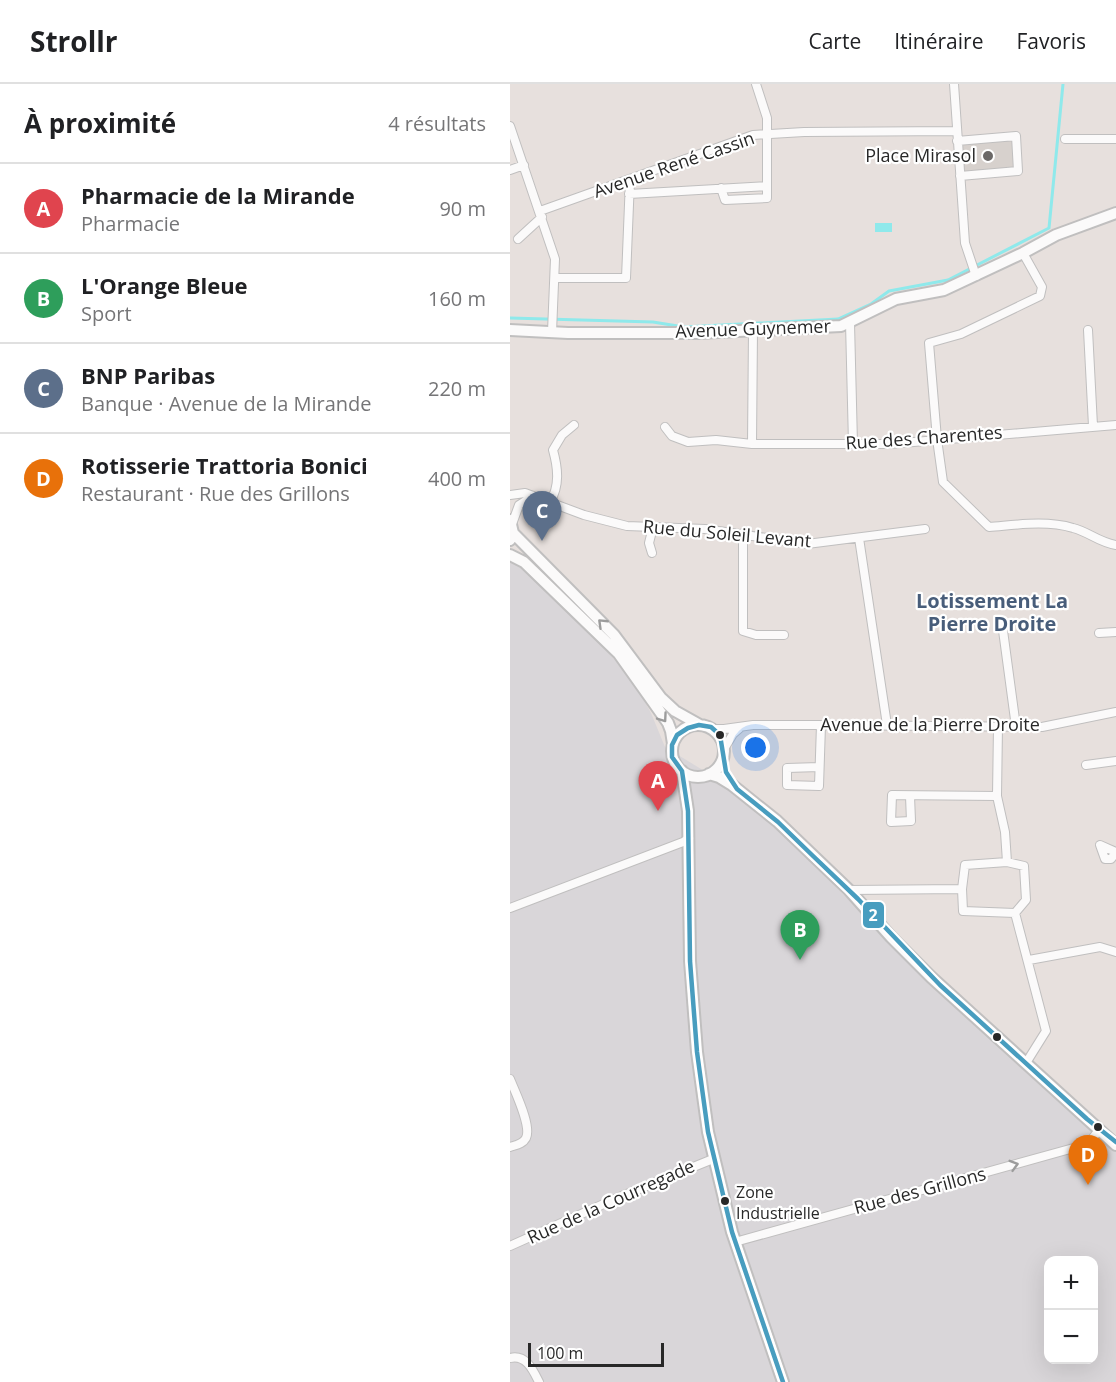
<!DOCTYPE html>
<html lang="fr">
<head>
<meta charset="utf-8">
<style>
  :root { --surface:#fff; --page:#f2f2f2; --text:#202124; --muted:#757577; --line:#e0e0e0; --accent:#6b6867 }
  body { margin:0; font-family:"Open Sans",sans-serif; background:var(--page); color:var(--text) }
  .controls { position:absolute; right:18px; bottom:18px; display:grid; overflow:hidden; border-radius:12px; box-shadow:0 6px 24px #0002 }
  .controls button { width:54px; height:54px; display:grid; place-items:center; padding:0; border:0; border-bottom:2px solid var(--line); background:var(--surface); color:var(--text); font:30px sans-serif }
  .scale { position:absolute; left:18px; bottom:15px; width:136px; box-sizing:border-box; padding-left:6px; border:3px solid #282828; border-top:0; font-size:16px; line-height:21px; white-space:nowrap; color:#282828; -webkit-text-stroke:4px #fff; paint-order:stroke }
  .you { position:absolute; left:246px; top:664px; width:21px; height:21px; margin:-15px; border:4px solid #fff; border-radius:50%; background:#1a73e8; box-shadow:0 0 0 9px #1a73e833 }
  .badge { display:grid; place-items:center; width:39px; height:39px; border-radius:50%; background:var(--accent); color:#fff; font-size:20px; font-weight:700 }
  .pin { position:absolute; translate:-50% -50px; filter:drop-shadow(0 2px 3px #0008) }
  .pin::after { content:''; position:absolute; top:32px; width:21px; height:18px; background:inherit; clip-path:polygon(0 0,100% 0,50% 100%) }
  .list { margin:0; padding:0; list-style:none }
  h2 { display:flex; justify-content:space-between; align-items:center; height:78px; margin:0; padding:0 24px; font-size:26px }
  h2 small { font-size:20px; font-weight:400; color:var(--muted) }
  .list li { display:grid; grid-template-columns:39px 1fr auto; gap:18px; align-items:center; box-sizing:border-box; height:90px; padding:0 24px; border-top:2px solid var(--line) }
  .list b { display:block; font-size:22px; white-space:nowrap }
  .list p { margin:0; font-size:20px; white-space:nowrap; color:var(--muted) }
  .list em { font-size:20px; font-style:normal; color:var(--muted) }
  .map { position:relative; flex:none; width:606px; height:1298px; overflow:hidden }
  header { display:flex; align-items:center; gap:36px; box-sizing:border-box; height:84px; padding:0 30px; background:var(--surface); border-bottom:2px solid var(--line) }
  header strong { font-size:28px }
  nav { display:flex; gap:33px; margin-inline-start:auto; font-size:21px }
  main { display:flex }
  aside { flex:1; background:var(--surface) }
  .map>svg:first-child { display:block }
  .industrial { fill:#d9d6d9; fill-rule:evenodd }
  .plaza { fill:#d7d1cd }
  .water { fill:#8fe9eb }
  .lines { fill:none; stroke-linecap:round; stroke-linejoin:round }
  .stream { stroke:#8fe9eb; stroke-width:3 }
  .street-casing { stroke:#c0bfbf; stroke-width:10 }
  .secondary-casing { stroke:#c0bfbf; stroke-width:14 }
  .street { stroke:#fbfafa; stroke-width:8 }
  .secondary { stroke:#fbfafa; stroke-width:10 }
  .bus-1-casing { stroke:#fff; stroke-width:9 }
  .bus-1 { stroke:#489dbf; stroke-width:4.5 }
  .oneway { stroke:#9c9c9c }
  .poi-dot { fill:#6b6867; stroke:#fff; stroke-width:2 }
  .bus-dot { fill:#282828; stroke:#fff; stroke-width:2 }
  .labels { text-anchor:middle; stroke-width:4.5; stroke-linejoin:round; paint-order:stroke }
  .bus-label { font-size:16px; fill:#282828; stroke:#fff; text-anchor:start }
  .poi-label { font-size:18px; fill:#282828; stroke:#fff; text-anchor:end }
  .street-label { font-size:18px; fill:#282828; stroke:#fff }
  .neighbourhood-label { font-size:20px; font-weight:bold; fill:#485d7a; stroke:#fff }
  .line-badge { stroke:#fff; stroke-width:2 }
  .badge-label { font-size:16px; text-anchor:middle; font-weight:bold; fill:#fff }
</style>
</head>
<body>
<header>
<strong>Strollr</strong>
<nav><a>Carte</a><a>Itinéraire</a><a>Favoris</a></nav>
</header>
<main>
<aside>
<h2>À proximité<small>4 résultats</small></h2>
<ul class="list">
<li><span class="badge" style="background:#e0444e">A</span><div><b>Pharmacie de la Mirande</b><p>Pharmacie</p></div><em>90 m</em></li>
<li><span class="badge" style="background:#2e9e5b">B</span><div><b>L'Orange Bleue</b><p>Sport</p></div><em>160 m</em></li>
<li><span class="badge" style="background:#5c6f8a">C</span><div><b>BNP Paribas</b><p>Banque · Avenue de la Mirande</p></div><em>220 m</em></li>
<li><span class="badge" style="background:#e8710a">D</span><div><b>Rotisserie Trattoria Bonici</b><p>Restaurant · Rue des Grillons</p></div><em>400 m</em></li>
</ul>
</aside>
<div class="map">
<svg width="606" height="1298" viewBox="0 0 606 1298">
  <rect width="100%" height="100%" fill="#e7e0dd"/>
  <!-- industrial -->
  <path class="industrial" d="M0,473L5,474L120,591L141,629L155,663L214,699L274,750L422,901L606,1066V1298H0ZM538,1176H584V1276H538Z"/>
  <!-- plaza -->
  <path class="plaza" d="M506,52L508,87L450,92L447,57Z"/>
  <!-- water -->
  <path class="water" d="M365,139H382V148H365Z"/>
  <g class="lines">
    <!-- stream -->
    <path class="stream" d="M0,234L143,238L174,243L328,235L361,220L379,207L438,196L539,144L553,0"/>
    <defs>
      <path id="street" d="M444,0L455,159L466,192
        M0,42L45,175L42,248
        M555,55H606
        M447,57L506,52L508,87L450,92
        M0,86L14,81
        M211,104L215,116L257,114V102
        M119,110L257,102V34L246,0
        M30,127L243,51L294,48L446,47
        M8,155L32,133
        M513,169L532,203L530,212L451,250L419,259L427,355L433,398L479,443C506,441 536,436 563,444C579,448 588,458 606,461
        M45,194H116L120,96
        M340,239L343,360
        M578,246L583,342
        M155,343L162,352L178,358L206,356L242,360H380L606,341
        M242,360L243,246
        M0,411L15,409L74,431L117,442L195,445L297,460L415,445
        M40,418C50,402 48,384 43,366L52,351L64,341
        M2,440L9,421L23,412
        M233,449V547L246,551H274
        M349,454L377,641
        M142,469L139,459L143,443
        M492,539L506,643
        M589,549L606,548
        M488,643L487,712L495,748L497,778
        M202,645H214L243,641H311L532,643L606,628
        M214,665L223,650L231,643
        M576,681L606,677
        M309,683L277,684V701L309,702L311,641
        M400,712L401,737L381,738L382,711L487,712
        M590,761L606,768L601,775H595Z
        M497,778L514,782L516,816L505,829L453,827L452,805L455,781Z
        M339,806L452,805
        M0,824L173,758L179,754
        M505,829L536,947L516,979
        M519,876L590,863L606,868
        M0,995C5,1008 22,1042 16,1054C13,1060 6,1061 0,1063
        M225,1158L578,1060L589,1046
        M0,1162L107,1114L203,1075
        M0,1274C16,1270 23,1286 29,1298"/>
      <path id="secondary" d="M0,246L58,249H188L331,242L386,215L434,206L513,169L546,151L606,129
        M0,436L3,449L0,456
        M3,449L104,551L151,614L165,627L190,641
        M0,471L14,478L109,570L158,639L161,647L163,660
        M162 667a26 26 0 1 1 52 0a26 26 0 1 1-52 0Z
        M172,687L178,727L180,877L187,968L198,1048L222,1148L273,1298
        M199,690L209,693L222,701L267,737L339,806L381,853L421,893L606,1061"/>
    </defs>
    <!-- street casing -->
    <use href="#street" class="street-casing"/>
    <!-- secondary casing -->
    <use href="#secondary" class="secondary-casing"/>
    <!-- street -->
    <use href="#street" class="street"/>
    <!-- secondary -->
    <use href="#secondary" class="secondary"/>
    <defs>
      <path id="bus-1" d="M172,687L162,673V661L167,651L178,644L189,641L201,643L210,651L216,688L227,705L268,738L302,771L348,815L430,901L577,1035L606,1058
        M172,687L178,727L180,877L187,968L198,1048L222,1148L273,1298"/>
    </defs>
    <!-- bus-1 casing -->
    <use href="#bus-1" class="bus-1-casing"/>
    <!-- bus-1 -->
    <use href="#bus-1" class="bus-1"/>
  </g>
  <!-- one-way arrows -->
  <defs><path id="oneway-chevron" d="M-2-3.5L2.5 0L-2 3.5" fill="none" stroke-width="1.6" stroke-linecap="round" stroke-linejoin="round" transform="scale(1.5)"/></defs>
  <g class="oneway">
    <use href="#oneway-chevron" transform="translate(92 539) rotate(-136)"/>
    <use href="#oneway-chevron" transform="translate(153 634) rotate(55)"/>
    <use href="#oneway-chevron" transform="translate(504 1081) rotate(-16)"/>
  </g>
  <!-- markers -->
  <circle class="poi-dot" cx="478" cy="72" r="6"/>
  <g class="bus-dot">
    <circle cx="210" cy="651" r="5"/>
    <circle cx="487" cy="953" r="5"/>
    <circle cx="588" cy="1043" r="5"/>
    <circle cx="215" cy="1117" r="5"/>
  </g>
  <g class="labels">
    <!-- bus labels -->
    <g class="bus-label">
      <text x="226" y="1114">Zone<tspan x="226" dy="21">Industrielle</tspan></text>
    </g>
    <!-- poi labels -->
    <g class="poi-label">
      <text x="466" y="78">Place Mirasol</text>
    </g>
    <!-- street labels -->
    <g class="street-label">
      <text transform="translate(164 81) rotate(-19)" y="6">Avenue René Cassin</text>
      <text transform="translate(243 245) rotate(-2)" y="6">Avenue Guynemer</text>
      <text transform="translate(414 354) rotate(-4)" y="6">Rue des Charentes</text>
      <text transform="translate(217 450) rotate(5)" y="6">Rue du Soleil Levant</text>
      <text x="420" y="647">Avenue de la Pierre Droite</text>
      <text transform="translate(410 1107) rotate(-15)" y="6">Rue des Grillons</text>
      <text transform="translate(101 1118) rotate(-24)" y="6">Rue de la Courregade</text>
    </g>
    <!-- neighbourhood labels -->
    <g class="neighbourhood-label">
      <text x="482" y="524">Lotissement La<tspan x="482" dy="23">Pierre Droite</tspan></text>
    </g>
  </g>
  <rect class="line-badge" x="352" y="817" width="23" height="28" rx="6" fill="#489dbf"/>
  <g class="badge-label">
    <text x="363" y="837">2</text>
  </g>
</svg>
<div class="controls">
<button>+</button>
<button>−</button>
</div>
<div class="scale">100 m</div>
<div class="you"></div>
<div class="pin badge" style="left:148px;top:727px;background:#e0444e">A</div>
<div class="pin badge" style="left:290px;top:876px;background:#2e9e5b">B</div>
<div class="pin badge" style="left:32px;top:457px;background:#5c6f8a">C</div>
<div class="pin badge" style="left:578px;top:1101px;background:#e8710a">D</div>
</div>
</main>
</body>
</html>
